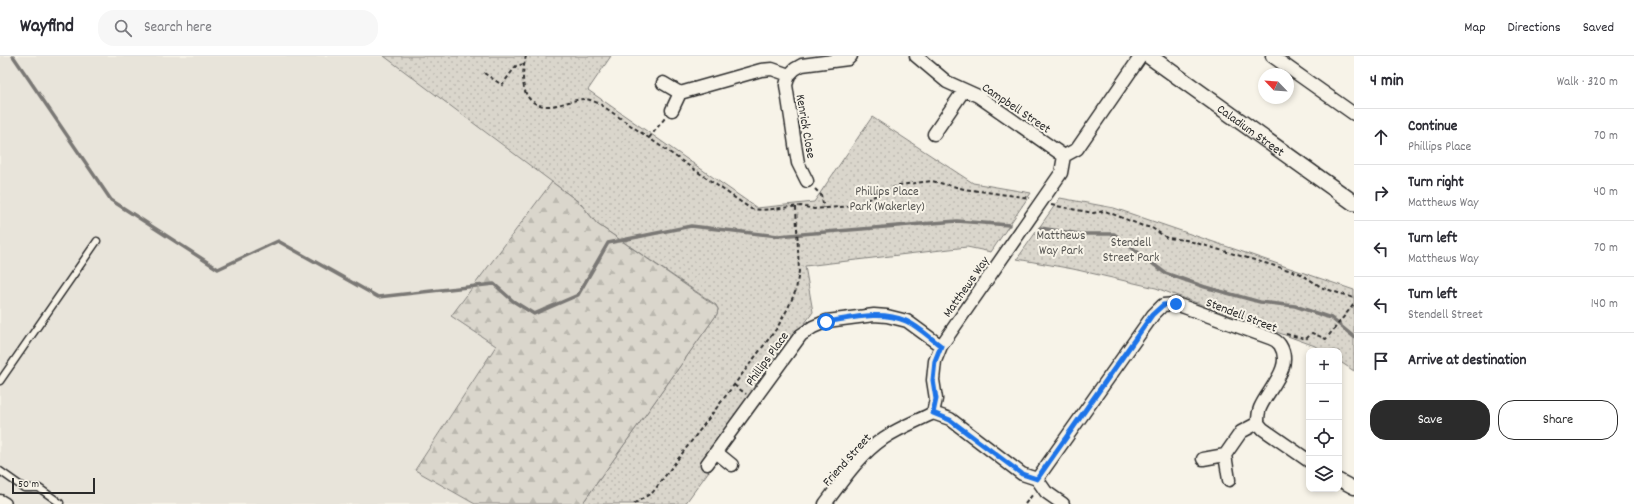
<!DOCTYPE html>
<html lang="en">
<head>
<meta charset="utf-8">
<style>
  :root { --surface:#fff; --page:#f7f7f7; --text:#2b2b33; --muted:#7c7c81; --line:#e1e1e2; --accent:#2b2b2b }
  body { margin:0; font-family:Dekko,sans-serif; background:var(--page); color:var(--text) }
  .controls { position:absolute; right:12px; bottom:12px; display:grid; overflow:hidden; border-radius:8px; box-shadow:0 2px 6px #0003 }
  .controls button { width:36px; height:36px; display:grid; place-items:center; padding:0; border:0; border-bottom:1px solid var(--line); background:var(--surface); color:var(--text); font:20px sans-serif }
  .compass { position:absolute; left:1258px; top:12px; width:36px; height:36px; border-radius:50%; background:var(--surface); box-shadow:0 2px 6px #0003; rotate:295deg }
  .scale { position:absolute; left:12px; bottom:10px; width:83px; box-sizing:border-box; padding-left:4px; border:2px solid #2b2b2b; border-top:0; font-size:11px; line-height:14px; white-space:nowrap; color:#2b2b2b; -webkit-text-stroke:3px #f7f3e8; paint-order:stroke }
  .stop { position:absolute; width:12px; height:12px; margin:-9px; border:3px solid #1a73e8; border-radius:50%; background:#fff }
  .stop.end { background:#1a73e8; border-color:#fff; box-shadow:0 1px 4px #0008 }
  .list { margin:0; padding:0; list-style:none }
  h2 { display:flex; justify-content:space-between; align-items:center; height:52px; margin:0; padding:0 16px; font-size:17px }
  h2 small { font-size:13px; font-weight:400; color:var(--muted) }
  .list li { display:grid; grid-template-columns:26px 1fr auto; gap:12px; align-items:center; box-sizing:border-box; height:56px; padding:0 16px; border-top:1px solid var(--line) }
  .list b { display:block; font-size:15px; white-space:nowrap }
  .list p { margin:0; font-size:13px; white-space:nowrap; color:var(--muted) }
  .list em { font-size:13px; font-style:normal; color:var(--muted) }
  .actions { display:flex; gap:8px; padding:12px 16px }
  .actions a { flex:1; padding:9px 0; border:1px solid var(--accent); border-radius:16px; text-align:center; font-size:14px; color:var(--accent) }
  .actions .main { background:var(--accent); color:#fff }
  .icon { flex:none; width:22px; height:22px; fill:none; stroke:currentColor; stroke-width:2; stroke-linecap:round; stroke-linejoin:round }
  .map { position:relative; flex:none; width:1354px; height:448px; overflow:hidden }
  header { display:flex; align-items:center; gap:24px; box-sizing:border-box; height:56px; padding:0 20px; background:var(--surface); border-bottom:1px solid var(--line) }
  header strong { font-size:19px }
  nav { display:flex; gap:22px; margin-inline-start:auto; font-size:14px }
  .search { width:280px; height:36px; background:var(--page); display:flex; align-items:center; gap:10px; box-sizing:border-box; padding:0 14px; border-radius:16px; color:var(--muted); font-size:15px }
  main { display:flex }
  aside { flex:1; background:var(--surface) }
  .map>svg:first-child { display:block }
  .built { fill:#e8e4da }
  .green { fill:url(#green-dots); stroke:#82807c }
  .forest { fill:url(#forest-firs); stroke:#82807c }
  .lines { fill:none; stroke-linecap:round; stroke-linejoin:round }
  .stream { stroke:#7a7874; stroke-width:3.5 }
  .service-casing { stroke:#2b2b2b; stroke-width:9 }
  .minor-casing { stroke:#2b2b2b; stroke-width:15 }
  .tertiary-casing { stroke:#2b2b2b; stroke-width:18 }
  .path { stroke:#2b2b2b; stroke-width:2; stroke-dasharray:4 3; stroke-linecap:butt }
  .service { stroke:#f7f3e8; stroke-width:6 }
  .minor { stroke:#f7f3e8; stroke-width:12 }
  .tertiary { stroke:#f7f3e8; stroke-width:15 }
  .route { stroke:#1a73e8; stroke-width:5 }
  .labels { text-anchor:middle; stroke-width:4; stroke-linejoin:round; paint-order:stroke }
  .street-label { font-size:13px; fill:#2b2b2b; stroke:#f7f3e8 }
  .park-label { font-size:13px; fill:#575653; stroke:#f7f3e8 }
</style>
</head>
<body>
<header>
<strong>Wayfind</strong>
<div class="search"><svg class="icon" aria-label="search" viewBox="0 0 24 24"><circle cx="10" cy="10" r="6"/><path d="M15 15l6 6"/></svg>Search here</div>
<nav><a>Map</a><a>Directions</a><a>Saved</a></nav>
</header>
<main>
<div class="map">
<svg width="1354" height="448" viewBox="0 0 1354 448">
  <defs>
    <pattern id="green-dots" width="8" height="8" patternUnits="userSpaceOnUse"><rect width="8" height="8" fill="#dad6cc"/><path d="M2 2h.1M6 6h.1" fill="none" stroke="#bbb8af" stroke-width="1.8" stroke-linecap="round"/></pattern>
    <pattern id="forest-firs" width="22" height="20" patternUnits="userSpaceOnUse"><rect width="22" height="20" fill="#dad6cc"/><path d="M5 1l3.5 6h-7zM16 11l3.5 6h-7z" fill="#bbb8af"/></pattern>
  </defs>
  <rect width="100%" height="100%" fill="#f7f3e8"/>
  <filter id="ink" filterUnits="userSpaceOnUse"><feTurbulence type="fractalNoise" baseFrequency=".025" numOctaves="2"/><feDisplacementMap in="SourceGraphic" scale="8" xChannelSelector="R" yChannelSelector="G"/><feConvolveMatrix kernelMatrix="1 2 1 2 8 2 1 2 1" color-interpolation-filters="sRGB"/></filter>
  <g filter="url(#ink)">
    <!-- built -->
    <path class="built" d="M0,0H384L552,126L451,260L496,290L415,413L475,448H0Z"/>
    <!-- green -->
    <path class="green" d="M384,0H611L588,34L757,152L814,146L872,61L973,127L1031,137L991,196L967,191L805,210L813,256L701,409L709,415L685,448H582L717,258L718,253L716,249L597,168L580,147Z
      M1060,142L1114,152L1354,234V315L1339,305V295H1322L1315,290L1156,232L1073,213L1017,203Z"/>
    <!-- forest -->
    <path class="forest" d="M552,126L580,147L597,168L716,250L718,253L717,258L582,448H475L415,414L496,290L451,260Z"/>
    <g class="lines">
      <!-- stream -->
      <path class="stream" d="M13,0L111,144L218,213L278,185L378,241L494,228L513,245L534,258L578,239L608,187L691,170L778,180L957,165L1009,169
        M1040,172L1080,178H1114L1165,217L1205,231L1260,246L1295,250L1331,262L1354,281"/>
      <defs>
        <path id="service" d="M0,325L97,185
          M0,415L24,432H39L60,447"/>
        <path id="minor" d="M916,0L947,26L978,40L1064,100
          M1272,0L1354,58
          M789,19L786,29L796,95L798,107L807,125
          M663,27L680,37L672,54
          M680,37L761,14L772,13L789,19L795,13L802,9L848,3L851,0
          M934,78L964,34
          M716,396L732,409
          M1225,399L1241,376L1258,367
          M1203,403L1225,399L1229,424
          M707,408L801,279L813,271L827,265L874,259L887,260L907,265L941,290
          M1037,423L1153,259L1163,249L1176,248L1270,282C1273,283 1278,286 1280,289C1294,311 1268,333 1260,352C1258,357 1258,362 1258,367L1263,373L1309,405
          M1339,424L1354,432
          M0,445L5,448
          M825,448C842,425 860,398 884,382C899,372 917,365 933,357
          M1063,448L1046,436L1037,423L1022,418L950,363L933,357L936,343L933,324L935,305L941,290L1061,117L1064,100L1077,93L1141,0"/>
        <g id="tertiary">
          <path id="s1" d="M1149,0L1354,147"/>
        </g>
      </defs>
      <!-- service casing -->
      <use href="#service" class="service-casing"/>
      <!-- minor casing -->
      <use href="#minor" class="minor-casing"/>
      <!-- tertiary casing -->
      <use href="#tertiary" class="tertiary-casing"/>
      <!-- path -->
      <path class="path" d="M526,0C521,20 519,50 548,50C561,50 573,43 585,43C590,43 595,46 600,48L751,153L762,154L801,150L814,153L853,150L899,129L932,125L964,133L1030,142
        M484,17L502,29L516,10L524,8
        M649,82L665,62
        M815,133L821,139L824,152
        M1051,149L1093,157L1105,155L1143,170L1152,172L1167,182L1186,184L1299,217L1323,232L1354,242
        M1286,278L1306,283L1312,277L1326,283L1354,248
        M734,329L746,338
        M634,448L653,436L777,272L788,252L796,234L799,215L796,151
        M1025,448L1034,437"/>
      <!-- service -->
      <use href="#service" class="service"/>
      <!-- minor -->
      <use href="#minor" class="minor"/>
      <!-- tertiary -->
      <use href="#tertiary" class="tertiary"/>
    </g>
  </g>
  <g class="lines" filter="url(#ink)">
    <!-- route -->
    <path class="route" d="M826,266C852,262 881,254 906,265C918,270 930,282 941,290L935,305L933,324L936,343L933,357L950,364L1022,418L1037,423L1152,259L1163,249L1176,248"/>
  </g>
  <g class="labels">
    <!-- street labels -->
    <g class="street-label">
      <text transform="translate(1017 51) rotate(34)" y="5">Campbell Street</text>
      <text transform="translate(807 70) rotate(80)" y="5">Kenrick Close</text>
      <text dy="5" stroke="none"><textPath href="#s1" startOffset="126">Caladium Street</textPath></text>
      <text transform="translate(965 230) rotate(-55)" y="5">Matthews Way</text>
      <text transform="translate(1242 258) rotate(21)" y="5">Stendell Street</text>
      <text transform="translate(766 302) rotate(-54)" y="5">Phillips Place</text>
      <text transform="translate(846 403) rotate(-48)" y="5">Friend Street</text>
    </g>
    <!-- park labels -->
    <g class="park-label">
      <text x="887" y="139">Phillips Place<tspan x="887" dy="15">Park (Wakerley)</tspan></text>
      <text x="1061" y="183">Matthews<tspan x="1061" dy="15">Way Park</tspan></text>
      <text x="1131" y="190">Stendell<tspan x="1131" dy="15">Street Park</tspan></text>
    </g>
  </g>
</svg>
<div class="controls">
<button>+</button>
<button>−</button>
<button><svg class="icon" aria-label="locate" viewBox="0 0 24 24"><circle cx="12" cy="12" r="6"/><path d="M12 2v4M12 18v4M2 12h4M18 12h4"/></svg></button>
<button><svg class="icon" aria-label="layers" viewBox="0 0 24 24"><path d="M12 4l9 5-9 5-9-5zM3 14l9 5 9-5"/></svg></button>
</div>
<svg class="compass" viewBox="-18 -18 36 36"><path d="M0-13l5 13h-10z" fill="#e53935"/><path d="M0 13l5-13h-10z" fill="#7c7c81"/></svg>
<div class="scale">50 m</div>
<div class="stop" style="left:826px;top:266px"></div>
<div class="stop end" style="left:1176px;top:248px"></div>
</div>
<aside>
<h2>4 min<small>Walk · 320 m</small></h2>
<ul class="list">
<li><svg class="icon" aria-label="ahead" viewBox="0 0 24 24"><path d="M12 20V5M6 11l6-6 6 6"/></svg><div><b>Continue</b><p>Phillips Place</p></div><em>70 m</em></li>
<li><svg class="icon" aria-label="right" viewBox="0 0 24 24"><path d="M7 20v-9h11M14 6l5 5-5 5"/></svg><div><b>Turn right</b><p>Matthews Way</p></div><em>40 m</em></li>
<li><svg class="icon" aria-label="left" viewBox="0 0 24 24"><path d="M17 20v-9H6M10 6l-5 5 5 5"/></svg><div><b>Turn left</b><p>Matthews Way</p></div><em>70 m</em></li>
<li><svg class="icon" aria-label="left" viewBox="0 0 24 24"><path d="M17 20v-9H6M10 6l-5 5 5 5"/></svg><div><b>Turn left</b><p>Stendell Street</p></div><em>140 m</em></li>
<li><svg class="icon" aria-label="arrive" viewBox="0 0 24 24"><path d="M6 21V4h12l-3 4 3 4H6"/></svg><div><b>Arrive at destination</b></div></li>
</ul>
<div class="actions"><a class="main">Save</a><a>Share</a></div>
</aside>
</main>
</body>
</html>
